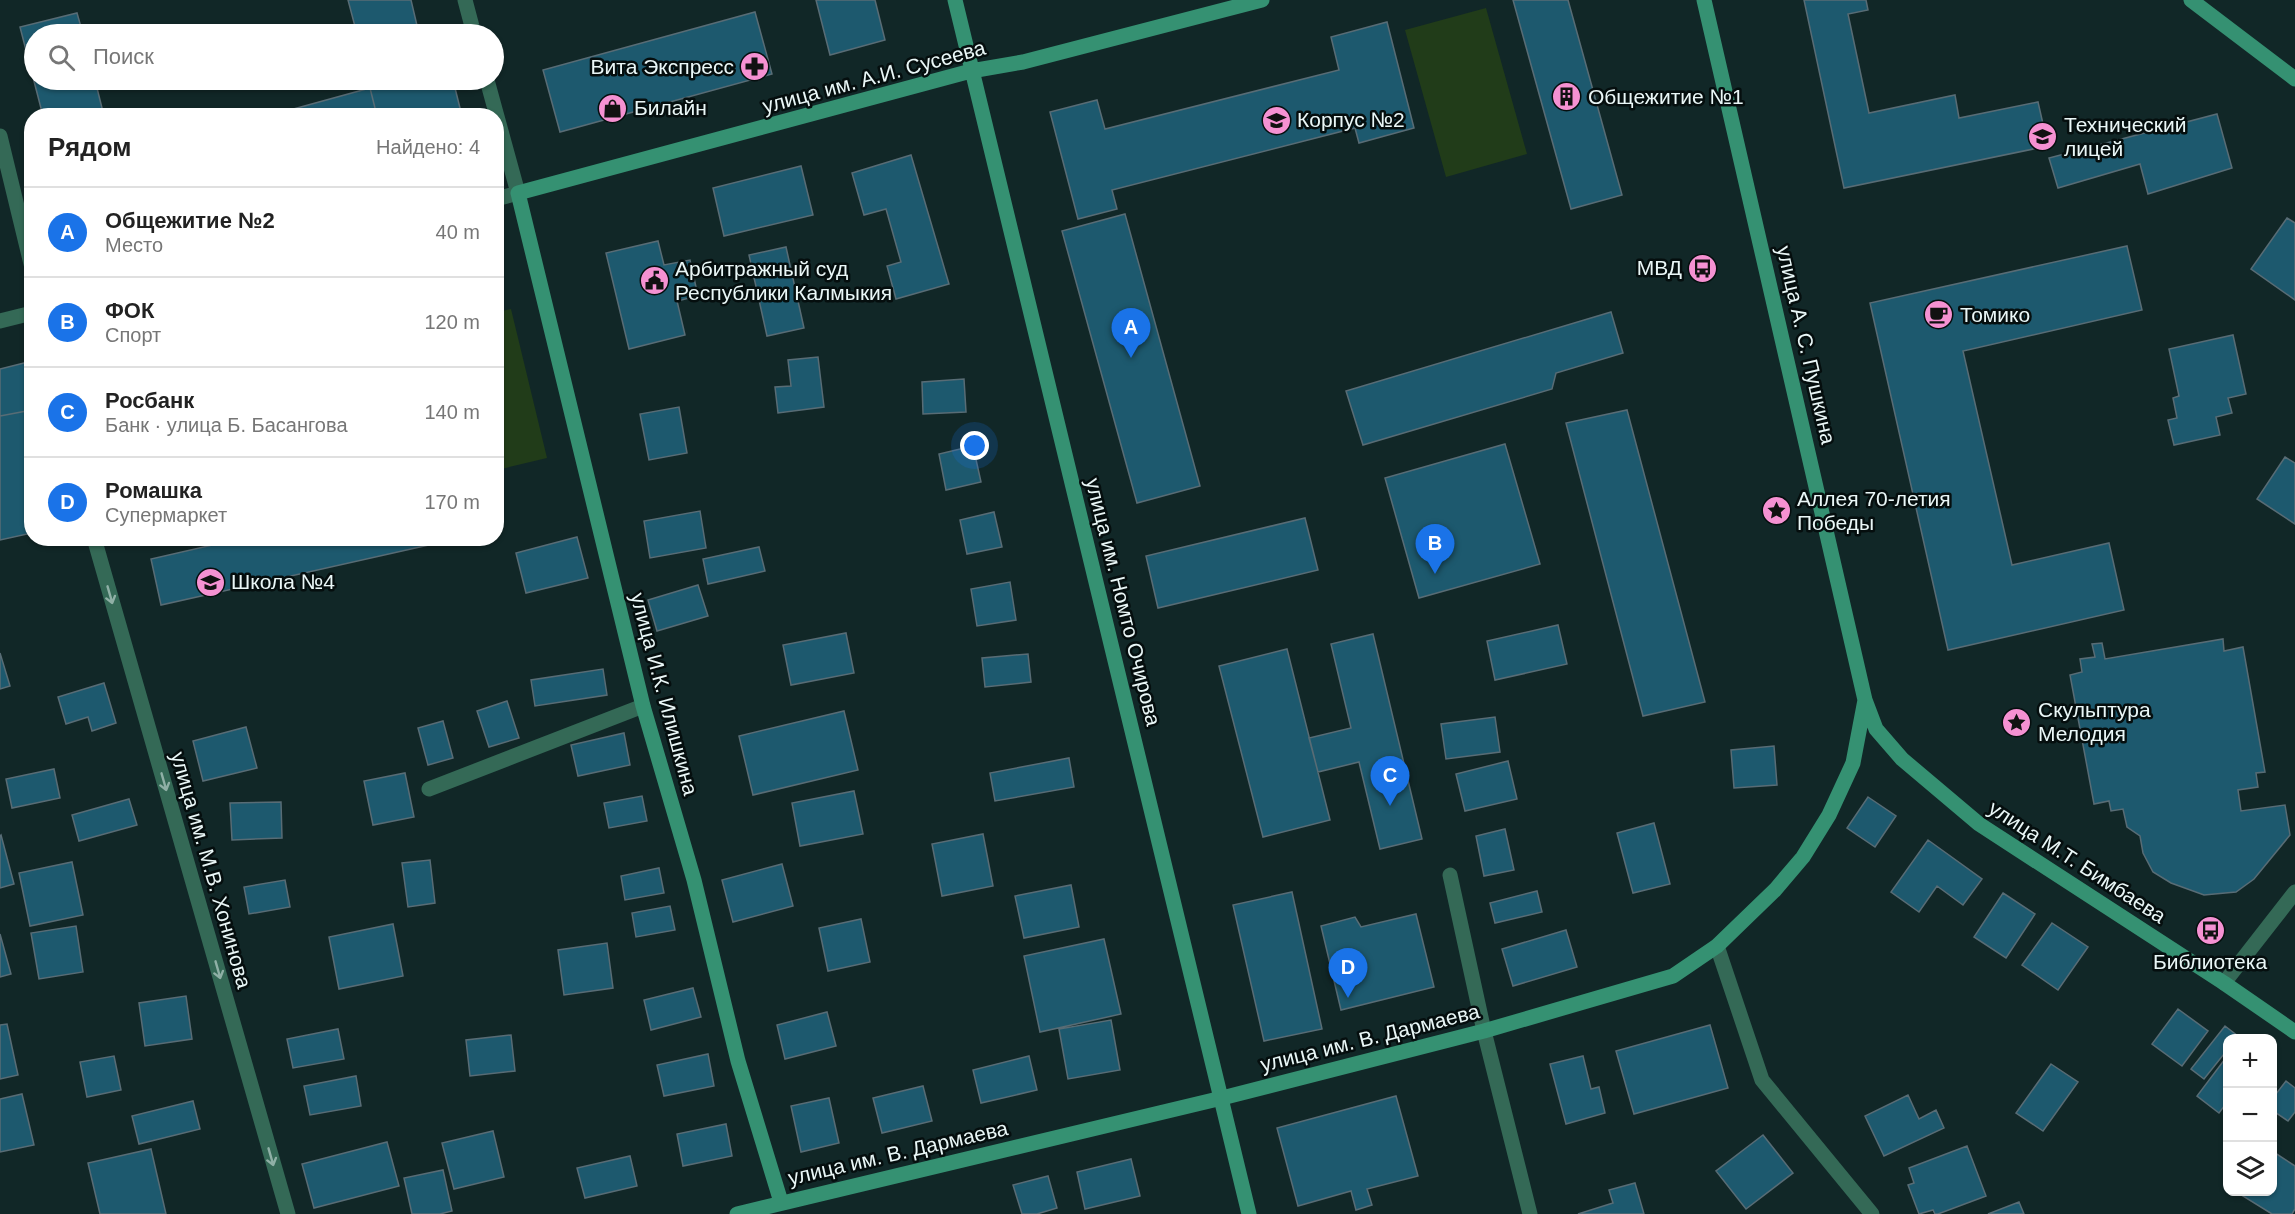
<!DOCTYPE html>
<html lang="ru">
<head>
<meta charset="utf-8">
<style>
  :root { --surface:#fff; --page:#f6f6f6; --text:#222; --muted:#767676; --line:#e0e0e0; --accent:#1a73e8 }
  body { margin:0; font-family:Helvetica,sans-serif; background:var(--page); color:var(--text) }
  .controls { position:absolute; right:18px; bottom:18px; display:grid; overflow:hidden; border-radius:12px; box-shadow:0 2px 4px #0004 }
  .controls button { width:54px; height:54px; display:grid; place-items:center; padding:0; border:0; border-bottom:2px solid var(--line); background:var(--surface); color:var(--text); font:30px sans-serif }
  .you { position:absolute; left:975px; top:446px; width:21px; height:21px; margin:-15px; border:4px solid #fff; border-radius:50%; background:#1a73e8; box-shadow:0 0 0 9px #1a73e833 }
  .badge { display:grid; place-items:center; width:39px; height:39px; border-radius:50%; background:var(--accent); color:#fff; font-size:20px; font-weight:700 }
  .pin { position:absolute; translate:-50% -50px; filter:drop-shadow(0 2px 3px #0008) }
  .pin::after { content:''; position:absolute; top:32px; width:21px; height:18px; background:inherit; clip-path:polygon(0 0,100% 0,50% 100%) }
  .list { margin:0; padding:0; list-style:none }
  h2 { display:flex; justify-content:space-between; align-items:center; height:78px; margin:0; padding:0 24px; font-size:26px }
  h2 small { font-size:20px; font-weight:400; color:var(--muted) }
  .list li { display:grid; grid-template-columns:39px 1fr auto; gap:18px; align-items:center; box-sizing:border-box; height:90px; padding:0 24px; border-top:2px solid var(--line) }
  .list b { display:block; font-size:22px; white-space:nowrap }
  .list p { margin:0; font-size:20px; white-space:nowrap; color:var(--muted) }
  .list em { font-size:20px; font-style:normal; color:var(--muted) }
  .icon { flex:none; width:33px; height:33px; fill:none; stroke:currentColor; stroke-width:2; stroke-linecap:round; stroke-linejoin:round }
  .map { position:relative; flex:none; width:2295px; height:1214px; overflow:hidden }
  .search { position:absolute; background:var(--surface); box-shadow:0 2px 4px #0004; left:24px; top:24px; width:480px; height:66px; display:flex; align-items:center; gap:15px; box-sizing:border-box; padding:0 21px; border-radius:33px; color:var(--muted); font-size:22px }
  .panel { position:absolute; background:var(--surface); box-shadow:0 2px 4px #0004; left:24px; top:108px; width:480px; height:438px; border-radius:24px }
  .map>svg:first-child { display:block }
  .grass { fill:#213c19 }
  .building { fill:#1d596e; stroke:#586c75; stroke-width:1.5 }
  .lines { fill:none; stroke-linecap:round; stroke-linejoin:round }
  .street { stroke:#346956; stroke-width:15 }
  .secondary { stroke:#359172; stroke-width:15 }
  .oneway { stroke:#8fb0a6 }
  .labels { text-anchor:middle; stroke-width:5; stroke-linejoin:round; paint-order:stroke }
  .poi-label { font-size:21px; fill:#eaf7f7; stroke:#050e0e; text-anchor:start }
  .street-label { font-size:21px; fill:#eaf7f7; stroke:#050e0e }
</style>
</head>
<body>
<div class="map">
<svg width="2295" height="1214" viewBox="0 0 2295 1214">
  <rect width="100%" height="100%" fill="#112727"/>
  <!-- grass -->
  <path class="grass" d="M1486,8L1527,154L1446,177L1405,30Z
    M511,309L547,458L497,470V312Z"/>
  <!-- building -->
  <path class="building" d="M348,0H411L419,34H357Z
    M816,0H875L885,40L830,55Z
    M1513,0H1568L1622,195L1571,209Z
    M1804,0H1866L1868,10L1848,14L1869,113L1955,95L1959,118L2038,102L2048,146L1844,188Z
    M755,12L772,74L560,132L543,70Z
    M77,13L83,34H34V80H95L104,116H43L20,27Z
    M1387,22L1414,128L1359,143L1355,128L1112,190L1117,209L1078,219L1050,112L1097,100L1105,129L1339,70L1331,37Z
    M368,80H406L370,88Z
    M406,80H430L433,89L454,84L462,116H377L370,88Z
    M370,88L377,116H268Z
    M2217,114L2232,168L2148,194L2140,164L2058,188L2049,158Z
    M911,155L949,284L896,299L887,266L901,262L886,209L864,215L852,173Z
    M801,166L813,215L724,236L713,188Z
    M1125,214L1200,486L1137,503L1062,231Z
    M2287,218L2295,223V300L2251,269Z
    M658,241L664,265L690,260L698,296L677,301L685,335L629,349L606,253Z
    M2127,246L2142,310L1963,351L2012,565L2109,543L2124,610L1948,650L1870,303Z
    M786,247L804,328L767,336L749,255Z
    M1611,312L1623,353L1556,373L1552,389L1363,445L1346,391Z
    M2233,335L2246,394L2228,398L2232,413L2216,417L2220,435L2174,445L2168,420L2177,418L2173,398L2179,396L2169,349Z
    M818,357L824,407L778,413L775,387L791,386L788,360Z
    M32,361V410L0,416V369Z
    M964,379L966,412L923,414L922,382Z
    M679,407L687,453L649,460L640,414Z
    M32,410V533L0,540V416Z
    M1627,410L1705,702L1643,716L1566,423Z
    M1505,444L1540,564L1419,598L1385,478Z
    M973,446L981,482L946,490L939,454Z
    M2285,457L2295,463V524L2257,499Z
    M700,511L706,548L650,558L644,521Z
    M994,512L1002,547L967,554L960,520Z
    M1305,518L1318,570L1158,608L1146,556Z
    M577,537L588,578L526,593L516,553Z
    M243,538H460L161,605L151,559Z
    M759,547L765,571L708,584L703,559Z
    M1010,582L1016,620L977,626L971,589Z
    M698,585L708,616L657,631L648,600Z
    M1558,625L1567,664L1495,680L1487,641Z
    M846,633L854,673L791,685L783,645Z
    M1373,634L1422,839L1380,849L1359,762L1318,772L1309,738L1351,728L1331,644Z
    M2223,639L2224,651L2243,647L2265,772L2256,773L2258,787L2238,790L2241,811L2285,805L2290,835L2254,879L2236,892L2204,895L2171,883L2153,872L2143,853L2140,836L2127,827L2123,809L2111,811L2109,801L2094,804L2070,675L2082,672L2080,659L2095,657L2092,644L2102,643L2105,659Z
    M1287,649L1330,820L1263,837L1219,666Z
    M0,653L10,686L0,689Z
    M1028,654L1031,682L985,687L982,658Z
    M603,669L607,695L535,706L531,680Z
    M104,683L116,723L92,731L88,717L66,724L58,697Z
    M507,701L519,738L489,747L477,711Z
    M844,711L858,770L753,795L739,736Z
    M1495,717L1500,752L1446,759L1441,724Z
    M443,721L453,758L428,765L418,728Z
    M246,727L257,768L203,781L193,741Z
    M624,733L630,765L578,776L571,745Z
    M1774,746L1777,785L1734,788L1731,750Z
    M1069,758L1074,787L995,801L990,773Z
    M1508,761L1517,799L1465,811L1456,774Z
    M54,769L60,798L12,808L6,779Z
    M405,773L414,817L373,825L364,781Z
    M854,791L863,834L800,846L792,803Z
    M642,796L647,821L609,828L604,803Z
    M1868,797L1896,816L1875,847L1847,828Z
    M129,799L137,825L79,841L72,815Z
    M281,802L282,838L232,840L230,803Z
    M1654,823L1670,884L1633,893L1617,833Z
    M1505,829L1514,870L1484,876L1476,836Z
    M983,834L993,886L942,896L932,844Z
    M1,835L14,884L0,888V836Z
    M1928,840L1982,879L1963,905L1937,886L1919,912L1891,892Z
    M430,860L435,903L408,907L402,863Z
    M72,862L83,915L30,926L19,873Z
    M782,864L793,906L733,922L722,880Z
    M659,868L664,893L625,900L621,876Z
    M285,880L290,907L249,914L244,887Z
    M1071,885L1079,927L1024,938L1015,896Z
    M1537,891L1542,912L1495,923L1490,903Z
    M1292,892L1322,1029L1264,1041L1233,905Z
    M2003,893L2035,914L2006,958L1974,937Z
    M670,906L675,930L636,937L632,913Z
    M1416,914L1434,987L1341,1010L1321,926L1355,917L1361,927Z
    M861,919L870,962L828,971L819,928Z
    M2052,923L2088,947L2058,990L2022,965Z
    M393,924L403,976L339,989L329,937Z
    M76,926L83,972L39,979L31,933Z
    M1566,930L1577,967L1513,986L1502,949Z
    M0,934L11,974L0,977Z
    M1104,939L1121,1014L1040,1032L1024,956Z
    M607,943L613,988L564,995L558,950Z
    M693,988L701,1017L651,1030L644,1000Z
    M186,996L192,1039L145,1046L139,1003Z
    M2178,1009L2208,1031L2182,1066L2152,1044Z
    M827,1012L836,1046L785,1059L777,1025Z
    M1111,1020L1120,1070L1068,1079L1059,1029Z
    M7,1024L18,1075L0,1079V1025Z
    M1710,1025L1728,1088L1634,1114L1616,1051Z
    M2225,1026L2238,1036L2236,1038H2228V1049L2204,1079L2191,1069Z
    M338,1029L344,1059L293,1068L287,1039Z
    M511,1035L515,1071L470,1076L466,1040Z
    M708,1054L714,1086L664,1096L657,1065Z
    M2228,1055V1101L2219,1113L2197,1096Z
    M114,1056L121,1090L87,1097L80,1062Z
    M1029,1056L1037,1090L981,1103L973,1070Z
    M1583,1056L1591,1089L1599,1087L1605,1113L1566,1124L1550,1064Z
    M2051,1064L2078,1082L2043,1131L2016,1113Z
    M356,1076L361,1106L310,1115L304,1086Z
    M2286,1081L2295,1088V1112L2288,1121L2272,1110V1099Z
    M923,1086L932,1121L882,1133L873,1098Z
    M22,1094L34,1145L0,1152V1099Z
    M1908,1095L1919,1119L1936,1110L1944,1128L1884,1156L1865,1116Z
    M1396,1096L1418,1176L1367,1189L1372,1205L1356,1210L1351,1191L1298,1206L1277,1128Z
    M829,1098L839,1143L801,1152L791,1106Z
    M193,1101L200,1129L139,1144L132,1116Z
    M726,1124L732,1156L683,1166L677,1134Z
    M493,1131L504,1177L454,1189L442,1143Z
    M1763,1135L1793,1173L1746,1209L1716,1171Z
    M387,1142L399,1186L314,1208L302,1164Z
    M1967,1146L1986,1196L1938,1214H1935L1933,1210L1919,1214L1908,1185L1914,1183L1909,1168Z
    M151,1149L166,1214H100L88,1163Z
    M2272,1151L2295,1166V1209L2292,1214H2272L2238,1193L2272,1192Z
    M630,1156L637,1186L585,1198L577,1168Z
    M1131,1159L1140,1196L1085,1209L1077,1172Z
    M443,1170L452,1211L440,1214H412L404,1178Z
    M1048,1176L1057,1208L1037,1214H1022L1013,1185Z
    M1635,1183L1644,1214H1578L1613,1203L1609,1190Z
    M2019,1202L2024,1214H1988Z"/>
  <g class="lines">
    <!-- street -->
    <path class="street" d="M465,0L474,34
      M487,80L518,193L496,199
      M0,136L32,268
      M0,321L32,313
      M94,538L288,1214
      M429,789L643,706
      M1450,875L1484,1031L1530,1214
      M1717,946L1762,1080L1872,1214
      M2224,983L2295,892"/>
    <!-- secondary -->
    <path class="secondary" d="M955,0L1249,1214
      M1704,0L1865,700L1876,729L1902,759L1979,824L2224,983L2295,1032
      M2191,0L2295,79
      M781,1202L738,1061L694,880L643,706L518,193L971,71L1023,62L1262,0
      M737,1214L1222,1098L1484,1031L1673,976L1717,946L1775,890L1803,857L1829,815L1853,763L1865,700"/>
  </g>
  <!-- one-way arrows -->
  <defs><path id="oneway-shaft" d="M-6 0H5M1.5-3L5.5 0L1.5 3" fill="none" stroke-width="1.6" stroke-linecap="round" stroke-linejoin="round" transform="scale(1.5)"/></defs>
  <g class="oneway">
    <use href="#oneway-shaft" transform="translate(110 595) rotate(74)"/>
    <use href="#oneway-shaft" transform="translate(164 782) rotate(74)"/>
    <use href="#oneway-shaft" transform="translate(218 970) rotate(74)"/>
    <use href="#oneway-shaft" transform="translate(271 1157) rotate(74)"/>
  </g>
  <!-- icons -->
  <defs>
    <symbol id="pharmacy-disc" viewBox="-11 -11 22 22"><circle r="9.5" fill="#f591d2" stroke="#050e0e"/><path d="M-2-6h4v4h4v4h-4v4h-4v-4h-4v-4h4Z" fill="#111"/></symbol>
    <symbol id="building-disc" viewBox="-11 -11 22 22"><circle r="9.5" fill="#f591d2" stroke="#050e0e"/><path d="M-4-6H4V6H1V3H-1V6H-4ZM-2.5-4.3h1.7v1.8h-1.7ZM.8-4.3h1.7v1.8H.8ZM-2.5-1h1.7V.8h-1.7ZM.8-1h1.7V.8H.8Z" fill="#111"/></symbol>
    <symbol id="shop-disc" viewBox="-11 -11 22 22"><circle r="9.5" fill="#f591d2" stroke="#050e0e"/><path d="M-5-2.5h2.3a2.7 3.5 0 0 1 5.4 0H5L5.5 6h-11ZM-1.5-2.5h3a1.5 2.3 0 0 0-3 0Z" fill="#111"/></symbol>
    <symbol id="university-disc" viewBox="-11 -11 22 22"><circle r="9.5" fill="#f591d2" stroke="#050e0e"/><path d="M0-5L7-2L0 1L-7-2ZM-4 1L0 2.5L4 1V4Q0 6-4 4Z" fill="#111"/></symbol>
    <symbol id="school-disc" viewBox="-11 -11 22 22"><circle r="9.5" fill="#f591d2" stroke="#050e0e"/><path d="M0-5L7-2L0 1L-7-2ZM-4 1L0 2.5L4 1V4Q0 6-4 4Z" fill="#111"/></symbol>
    <symbol id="bus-disc" viewBox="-11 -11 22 22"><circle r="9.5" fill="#f591d2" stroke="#050e0e"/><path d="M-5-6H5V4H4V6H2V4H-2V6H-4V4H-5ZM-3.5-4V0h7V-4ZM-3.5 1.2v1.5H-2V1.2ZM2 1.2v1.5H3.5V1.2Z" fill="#111"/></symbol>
    <symbol id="civic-disc" viewBox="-11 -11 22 22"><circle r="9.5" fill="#f591d2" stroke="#050e0e"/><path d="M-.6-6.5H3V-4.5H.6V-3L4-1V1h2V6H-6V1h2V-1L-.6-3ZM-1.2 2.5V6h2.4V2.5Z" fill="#111"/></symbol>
    <symbol id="cafe-disc" viewBox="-11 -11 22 22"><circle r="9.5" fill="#f591d2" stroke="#050e0e"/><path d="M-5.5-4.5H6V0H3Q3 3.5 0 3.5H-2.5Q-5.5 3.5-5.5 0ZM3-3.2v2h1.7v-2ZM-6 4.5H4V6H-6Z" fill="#111"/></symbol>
    <symbol id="sight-disc" viewBox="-11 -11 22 22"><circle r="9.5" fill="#f591d2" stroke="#050e0e"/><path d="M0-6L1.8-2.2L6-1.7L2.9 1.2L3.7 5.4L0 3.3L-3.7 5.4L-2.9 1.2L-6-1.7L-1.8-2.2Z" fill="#111"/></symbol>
  </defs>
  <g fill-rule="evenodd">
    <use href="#pharmacy-disc" x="738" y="50" width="33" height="33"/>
    <use href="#building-disc" x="1550" y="80" width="33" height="33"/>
    <use href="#shop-disc" x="596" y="92" width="33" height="33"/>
    <use href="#university-disc" x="1260" y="104" width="33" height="33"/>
    <use href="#school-disc" x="2026" y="120" width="33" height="33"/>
    <use href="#bus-disc" x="1686" y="252" width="33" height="33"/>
    <use href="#civic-disc" x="638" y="264" width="33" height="33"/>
    <use href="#cafe-disc" x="1922" y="298" width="33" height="33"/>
    <use href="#sight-disc" x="1760" y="494" width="33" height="33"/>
    <use href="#school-disc" x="194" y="566" width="33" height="33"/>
    <use href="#sight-disc" x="2000" y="706" width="33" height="33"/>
    <use href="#bus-disc" x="2194" y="914" width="33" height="33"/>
  </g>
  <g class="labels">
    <!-- poi labels -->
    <g class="poi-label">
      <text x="734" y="74" text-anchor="end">Вита Экспресс</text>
      <text x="1588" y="104">Общежитие №1</text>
      <text x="634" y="115">Билайн</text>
      <text x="1297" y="127">Корпус №2</text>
      <text x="2064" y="132">Технический<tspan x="2064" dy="24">лицей</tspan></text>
      <text x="1682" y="275" text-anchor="end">МВД</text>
      <text x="675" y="276">Арбитражный суд<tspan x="675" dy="24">Республики Калмыкия</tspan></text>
      <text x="1960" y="322">Томико</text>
      <text x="1797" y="506">Аллея 70-летия<tspan x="1797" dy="24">Победы</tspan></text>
      <text x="231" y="589">Школа №4</text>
      <text x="2038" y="717">Скульптура<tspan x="2038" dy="24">Мелодия</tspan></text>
      <text x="2210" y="969" text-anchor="middle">Библиотека</text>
    </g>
    <!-- street labels -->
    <g class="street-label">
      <text transform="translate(874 77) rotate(-15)" y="7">улица им. А.И. Сусеева</text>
      <text transform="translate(1806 345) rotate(77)" y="7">улица А. С. Пушкина</text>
      <text transform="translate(1123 602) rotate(76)" y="7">улица им. Номто Очирова</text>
      <text transform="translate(664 694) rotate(75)" y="7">улица И.К. Илишкина</text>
      <text transform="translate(2077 862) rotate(33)" y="7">улица М.Т. Бимбаева</text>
      <text transform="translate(211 870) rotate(74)" y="7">улица им. М.В. Хонинова</text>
      <text transform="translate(1370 1038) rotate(-14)" y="7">улица им. В. Дармаева</text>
      <text transform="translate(898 1153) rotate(-13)" y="7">улица им. В. Дармаева</text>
    </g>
  </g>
</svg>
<div class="controls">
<button>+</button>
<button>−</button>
<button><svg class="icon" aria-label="layers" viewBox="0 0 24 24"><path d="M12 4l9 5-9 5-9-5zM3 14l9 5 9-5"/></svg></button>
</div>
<div class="you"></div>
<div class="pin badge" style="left:1131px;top:358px">A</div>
<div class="pin badge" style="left:1435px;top:574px">B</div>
<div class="pin badge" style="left:1390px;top:806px">C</div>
<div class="pin badge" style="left:1348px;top:998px">D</div>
<div class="search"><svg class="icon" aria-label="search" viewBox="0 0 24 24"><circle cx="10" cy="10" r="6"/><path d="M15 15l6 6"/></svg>Поиск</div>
<section class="panel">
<h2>Рядом<small>Найдено: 4</small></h2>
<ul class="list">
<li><span class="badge">A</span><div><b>Общежитие №2</b><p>Место</p></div><em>40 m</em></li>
<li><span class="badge">B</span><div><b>ФОК</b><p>Спорт</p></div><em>120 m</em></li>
<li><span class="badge">C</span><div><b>Росбанк</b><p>Банк · улица Б. Басангова</p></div><em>140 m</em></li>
<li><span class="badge">D</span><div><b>Ромашка</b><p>Супермаркет</p></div><em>170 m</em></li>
</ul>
</section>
</div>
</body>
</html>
